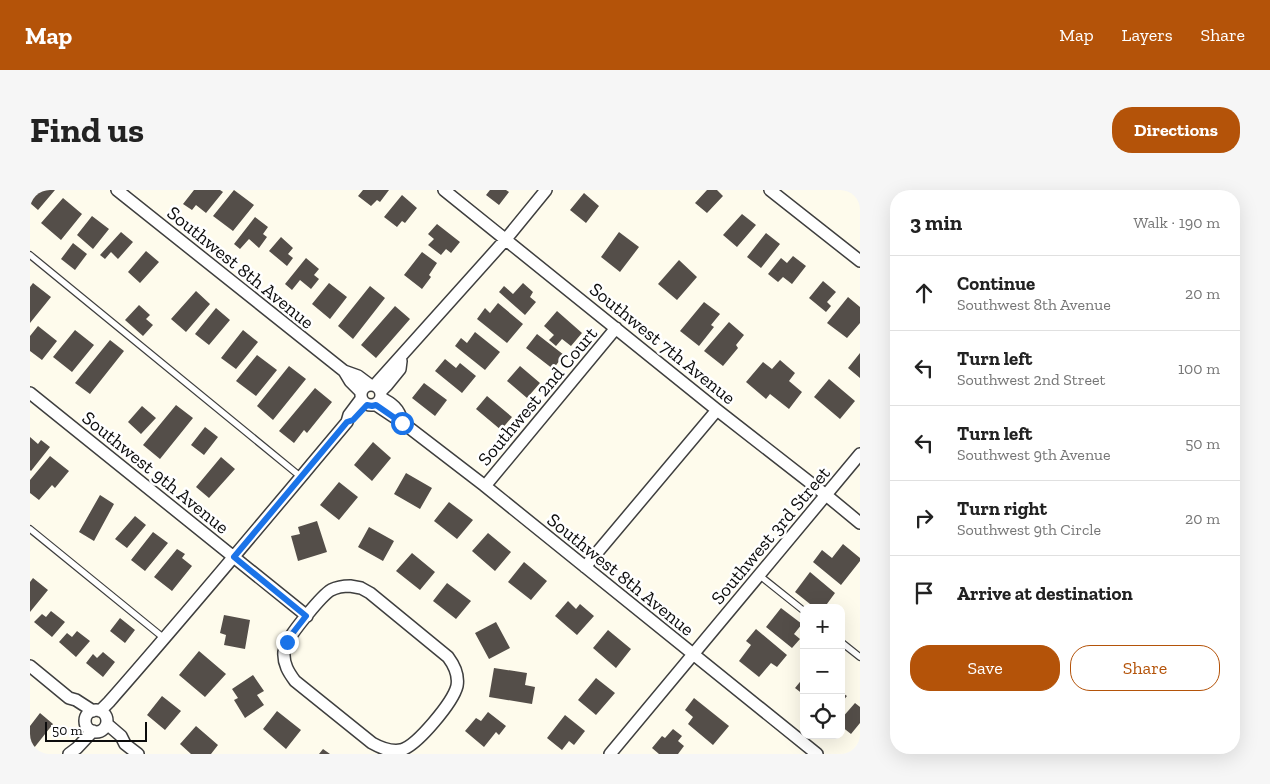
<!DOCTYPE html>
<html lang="en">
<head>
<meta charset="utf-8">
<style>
  :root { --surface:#fff; --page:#f6f6f6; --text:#222; --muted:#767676; --line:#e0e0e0; --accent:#b45309 }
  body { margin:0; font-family:"Zilla Slab",serif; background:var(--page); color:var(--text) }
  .controls { position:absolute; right:15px; bottom:15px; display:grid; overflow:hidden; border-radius:10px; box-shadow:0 5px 20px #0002 }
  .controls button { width:45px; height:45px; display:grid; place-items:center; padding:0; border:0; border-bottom:1px solid var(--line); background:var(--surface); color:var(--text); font:25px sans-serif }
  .scale { position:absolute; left:15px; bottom:12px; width:102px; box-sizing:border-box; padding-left:5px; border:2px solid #0c0c0c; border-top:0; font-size:14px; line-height:18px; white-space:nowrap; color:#0c0c0c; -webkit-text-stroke:4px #fff; paint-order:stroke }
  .stop { position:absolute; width:15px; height:15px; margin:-11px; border:4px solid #1a73e8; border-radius:50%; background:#fff }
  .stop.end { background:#1a73e8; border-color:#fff; box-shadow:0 1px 5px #0008 }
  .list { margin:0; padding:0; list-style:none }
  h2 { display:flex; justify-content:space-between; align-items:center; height:65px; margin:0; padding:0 20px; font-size:21px }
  h2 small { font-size:16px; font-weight:400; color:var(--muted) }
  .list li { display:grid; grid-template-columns:32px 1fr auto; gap:15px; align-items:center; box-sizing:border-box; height:75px; padding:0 20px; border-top:1px solid var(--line) }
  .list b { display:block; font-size:19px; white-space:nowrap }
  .list p { margin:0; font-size:16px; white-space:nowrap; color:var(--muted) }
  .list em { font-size:16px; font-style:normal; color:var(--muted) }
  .actions { display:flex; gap:10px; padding:15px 20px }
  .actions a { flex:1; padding:11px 0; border:1px solid var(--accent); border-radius:20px; text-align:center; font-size:18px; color:var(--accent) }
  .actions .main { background:var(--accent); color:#fff }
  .icon { flex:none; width:28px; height:28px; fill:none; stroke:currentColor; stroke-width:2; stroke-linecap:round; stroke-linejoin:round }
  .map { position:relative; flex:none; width:830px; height:564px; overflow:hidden; border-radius:20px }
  header { display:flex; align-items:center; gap:30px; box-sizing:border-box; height:70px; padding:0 25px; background:var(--accent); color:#fff }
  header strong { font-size:24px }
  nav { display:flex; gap:28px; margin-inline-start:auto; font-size:18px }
  .intro { display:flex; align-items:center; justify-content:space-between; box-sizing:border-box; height:120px; padding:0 30px }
  h1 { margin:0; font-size:35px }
  .button { padding:12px 22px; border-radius:20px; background:var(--accent); color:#fff; font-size:18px; font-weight:700 }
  main { display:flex; gap:30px; padding:0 30px }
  aside { flex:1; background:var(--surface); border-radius:20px; box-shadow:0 5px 20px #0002 }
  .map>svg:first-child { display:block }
  .building { fill:#544e49 }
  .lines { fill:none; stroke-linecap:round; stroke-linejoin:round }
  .lane-casing { stroke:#3f3f3f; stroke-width:8 }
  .street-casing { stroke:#3f3f3f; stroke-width:14 }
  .lane { stroke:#fff; stroke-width:5.5 }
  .street { stroke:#fff; stroke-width:11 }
  .route { stroke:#1a73e8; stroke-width:6 }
  .labels { text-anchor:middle; stroke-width:5; stroke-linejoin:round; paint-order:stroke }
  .street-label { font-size:19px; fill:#0c0c0c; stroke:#fff }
</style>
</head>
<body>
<header>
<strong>Map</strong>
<nav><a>Map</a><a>Layers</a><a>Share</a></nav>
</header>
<div class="intro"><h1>Find us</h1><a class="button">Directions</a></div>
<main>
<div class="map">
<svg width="830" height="564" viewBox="0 0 830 564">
  <rect width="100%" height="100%" fill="#fefbec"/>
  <!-- building -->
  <path class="building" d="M2,0H25L8,20L0,13V3Z
    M164,0H190L193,2L176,23L166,15L162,20L153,14Z
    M204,0L224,15L203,41L183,26Z
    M333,0H359L350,12L347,10L341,16L328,6Z
    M460,0H476L479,2L469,15L456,5Z
    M677,0H687L693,6L677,23L665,13Z
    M554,3L569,16L556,33L540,20Z
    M372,5L387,18L375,33L372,31L367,37L354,27Z
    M33,8L52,24L31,50L11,33Z
    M712,24L726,35L707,57L693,45Z
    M62,26L79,39L63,59L47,45Z
    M225,27L238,37L233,44L237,47L229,58L219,49L210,59L204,54Z
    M407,34L430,52L421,63L416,59L411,65L398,55L404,49L398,44Z
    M91,42L103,52L88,69L81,62L75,69L70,65Z
    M589,42L609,57L590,82L571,67Z
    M736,43L750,54L731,78L717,67Z
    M251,47L263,58L258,64L263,68L257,76L239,61Z
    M43,53L57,64L45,80L31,69Z
    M116,61L129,72L110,93L98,82Z
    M392,62L407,73L399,85L401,87L392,99L374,85Z
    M763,66L776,76L762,94L753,87L748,92L738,84L751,68L757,73Z
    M276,68L289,79L284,85L289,89L281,99L270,90L262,100L255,94Z
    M649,70L667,87L647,110L628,94Z
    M793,91L806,102L797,112L801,116L796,122L779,108Z
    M3,93L21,107L0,133V97Z
    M299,93L317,107L300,129L282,114Z
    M493,93L503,102L500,107L506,112L495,125L469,102L474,96L483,104Z
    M340,96L355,108L323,149L308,136Z
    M166,101L180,114L156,142L141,129Z
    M818,107L830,117V133L817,148L797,133Z
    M674,112L690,124L681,135L684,137L669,156L650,141Z
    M468,113L493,134L477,153L447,129L455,118L460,123Z
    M109,115L120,125L116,129L123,135L113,146L95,130Z
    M365,116L380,129L346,168L331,155Z
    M186,118L200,130L179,155L165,144Z
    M527,121L552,143L541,156L532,149L526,156L519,150L524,145L514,136Z
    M699,132L714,145L706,155L708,158L693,176L674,161Z
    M8,136L27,151L12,170L0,161V146Z
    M45,140L64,155L42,182L23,167Z
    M213,140L228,152L206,179L191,168Z
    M445,142L470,162L455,180L425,156L431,148L437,153Z
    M507,144L534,165L523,179L496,158Z
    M80,150L94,161L60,204L45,193Z
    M830,163V188L818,178Z
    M227,165L247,180L226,206L206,191Z
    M415,169L426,178L430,173L446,186L432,203L405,181Z
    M750,170L765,183L759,191L772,202L759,219L740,204L736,209L716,192L733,172L742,179Z
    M259,176L276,189L243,230L227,216Z
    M490,176L510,193L497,208L477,191Z
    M799,189L825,211L810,229L784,207Z
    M394,193L417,210L405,226L382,208Z
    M285,198L302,212L277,243L274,240L264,253L249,241Z
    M457,206L482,227L471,240L446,219Z
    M146,215L163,228L130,269L113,255Z
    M112,216L126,228L111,244L98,232Z
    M175,237L188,247L174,265L161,255Z
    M0,247L8,254L11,250L20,257L1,281L0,280Z
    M343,252L361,268L342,291L324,275Z
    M20,266L39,281L25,298L22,295L9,310L0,303V290Z
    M191,267L205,279L179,308L166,297Z
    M376,283L402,298L390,319L364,304Z
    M309,292L328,307L309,330L290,315Z
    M70,305L84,314L64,351L49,342Z
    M419,312L443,330L427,349L404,331Z
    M105,326L116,335L97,358L85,349Z
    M287,331L297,362L268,371L261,346L270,344L268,337Z
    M339,337L364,351L353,371L328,357Z
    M123,342L138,353L115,381L101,370Z
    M458,343L481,362L465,381L442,361Z
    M813,354L830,368V371L811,395L783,372L792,360L802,368Z
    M147,359L155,364L152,368L162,376L142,401L124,387Z
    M382,363L405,382L390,400L366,381Z
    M494,372L517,391L501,410L478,392Z
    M780,382L805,403L794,418H785L765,402Z
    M3,388L18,400L0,422V392Z
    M417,393L441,411L426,429L403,411Z
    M538,411L546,419L550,414L564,426L547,445L525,426Z
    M751,418L772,434L764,444L770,449L762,458L736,437Z
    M21,421L35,432L22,447L4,432L12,424L16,427Z
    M194,425L220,430L215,459L194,455L196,445L190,443Z
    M90,428L105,440L95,453L80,441Z
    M466,432L480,458L459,469L445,443Z
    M726,439L757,465L747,477L741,473L729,487L709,471L721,455L716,451Z
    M578,440L601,459L586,478L563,458Z
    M47,441L60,451L46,467L29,452L37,443L42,447Z
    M169,461L196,484L175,507L149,485Z
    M73,462L85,472L73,487L56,473L63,464L67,468Z
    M464,478L497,483L495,495L505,497L502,514L459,507Z
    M223,485L234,501L227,505L234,515L215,528L204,510L208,508L202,499Z
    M774,487V505L765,498Z
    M566,488L585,503L566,525L548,510Z
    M811,502L817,506L811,513Z
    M132,506L151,521L135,540L117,525Z
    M664,508L699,536L683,555L658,534L663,527L655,520Z
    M825,513L830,517V533L821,544L811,536V529Z
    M247,521L271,540L256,559L233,539Z
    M458,522L476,536L469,545L466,542L454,557L435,541L446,528L451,531Z
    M10,523L23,534L0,563V536Z
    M535,525L555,541L544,555L539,551L532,560L517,548Z
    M166,536L188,555L181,564H161L150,554Z
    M643,539L652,546L648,551L654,556L648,564H629L622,558L632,546L635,548Z
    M293,559L300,564H289Z"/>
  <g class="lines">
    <defs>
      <path id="lane" d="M0,65L271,287
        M0,339L135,449
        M729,385L774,421
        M811,452L830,467"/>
      <path id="street" d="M87,0L314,181L328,186L340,195
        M414,0L687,220L796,305L830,333
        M740,0L830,71
        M314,181L320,191L331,202
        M331 205a10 10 0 1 1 20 0a10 10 0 1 1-20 0Z
        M345,195L476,49L516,0
        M351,201L357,195L370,179L371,171
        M0,203L277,426
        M351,208C362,213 369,219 372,231
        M346,215L373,233L455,296L787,564
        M455,296L586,138
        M555,377L687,220
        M320,396L331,398L340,403L418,467C424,475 429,485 427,496C423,512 387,556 371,560C360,562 351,558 342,553L265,491C259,483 253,474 254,462C255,459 256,454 258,451C263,441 292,405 301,400C307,397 314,396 320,396Z
        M0,476L39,508L46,510L63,521
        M55 531a11 11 0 1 1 22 0a11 11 0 1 1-22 0Z
        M70,521L79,512C160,420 238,326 317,232L319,225L331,209
        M77,534L91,546L95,554L108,564
        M39,564L47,558L63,541
        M580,564L830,264"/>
    </defs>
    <!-- lane casing -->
    <use href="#lane" class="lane-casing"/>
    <!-- street casing -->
    <use href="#street" class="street-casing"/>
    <!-- lane -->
    <use href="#lane" class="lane"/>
    <!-- street -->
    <use href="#street" class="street"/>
  </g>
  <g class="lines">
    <!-- route -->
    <path class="route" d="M257,452L262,444L276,426L204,367L317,232L323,230L337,215L342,216L346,215L372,233"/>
  </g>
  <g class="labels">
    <!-- street labels -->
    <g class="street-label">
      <text transform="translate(211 77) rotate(39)" y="7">Southwest 8th Avenue</text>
      <text transform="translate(633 153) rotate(39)" y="7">Southwest 7th Avenue</text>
      <text transform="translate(507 206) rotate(-50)" y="7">Southwest 2nd Court</text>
      <text transform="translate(126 282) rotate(39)" y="7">Southwest 9th Avenue</text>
      <text transform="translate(740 345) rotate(-50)" y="7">Southwest 3rd Street</text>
      <text transform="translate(591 384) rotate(39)" y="7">Southwest 8th Avenue</text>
    </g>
  </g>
</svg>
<div class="controls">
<button>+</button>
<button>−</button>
<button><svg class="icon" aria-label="locate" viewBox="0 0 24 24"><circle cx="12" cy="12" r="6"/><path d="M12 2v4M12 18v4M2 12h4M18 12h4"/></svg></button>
</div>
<div class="scale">50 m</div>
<div class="stop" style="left:372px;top:233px"></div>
<div class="stop end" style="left:257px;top:452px"></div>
</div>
<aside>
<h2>3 min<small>Walk · 190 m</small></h2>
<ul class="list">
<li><svg class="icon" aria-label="ahead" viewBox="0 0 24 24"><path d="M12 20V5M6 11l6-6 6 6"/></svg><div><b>Continue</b><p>Southwest 8th Avenue</p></div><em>20 m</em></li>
<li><svg class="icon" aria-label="left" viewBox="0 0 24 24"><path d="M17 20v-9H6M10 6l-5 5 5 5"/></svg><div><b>Turn left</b><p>Southwest 2nd Street</p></div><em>100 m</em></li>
<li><svg class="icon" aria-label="left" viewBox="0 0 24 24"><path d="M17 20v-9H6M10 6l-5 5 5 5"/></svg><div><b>Turn left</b><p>Southwest 9th Avenue</p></div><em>50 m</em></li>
<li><svg class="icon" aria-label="right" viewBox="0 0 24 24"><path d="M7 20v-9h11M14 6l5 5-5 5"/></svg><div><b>Turn right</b><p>Southwest 9th Circle</p></div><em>20 m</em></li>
<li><svg class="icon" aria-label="arrive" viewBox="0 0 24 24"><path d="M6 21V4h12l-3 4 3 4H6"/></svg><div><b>Arrive at destination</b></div></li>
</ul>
<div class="actions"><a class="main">Save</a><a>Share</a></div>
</aside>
</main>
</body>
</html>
